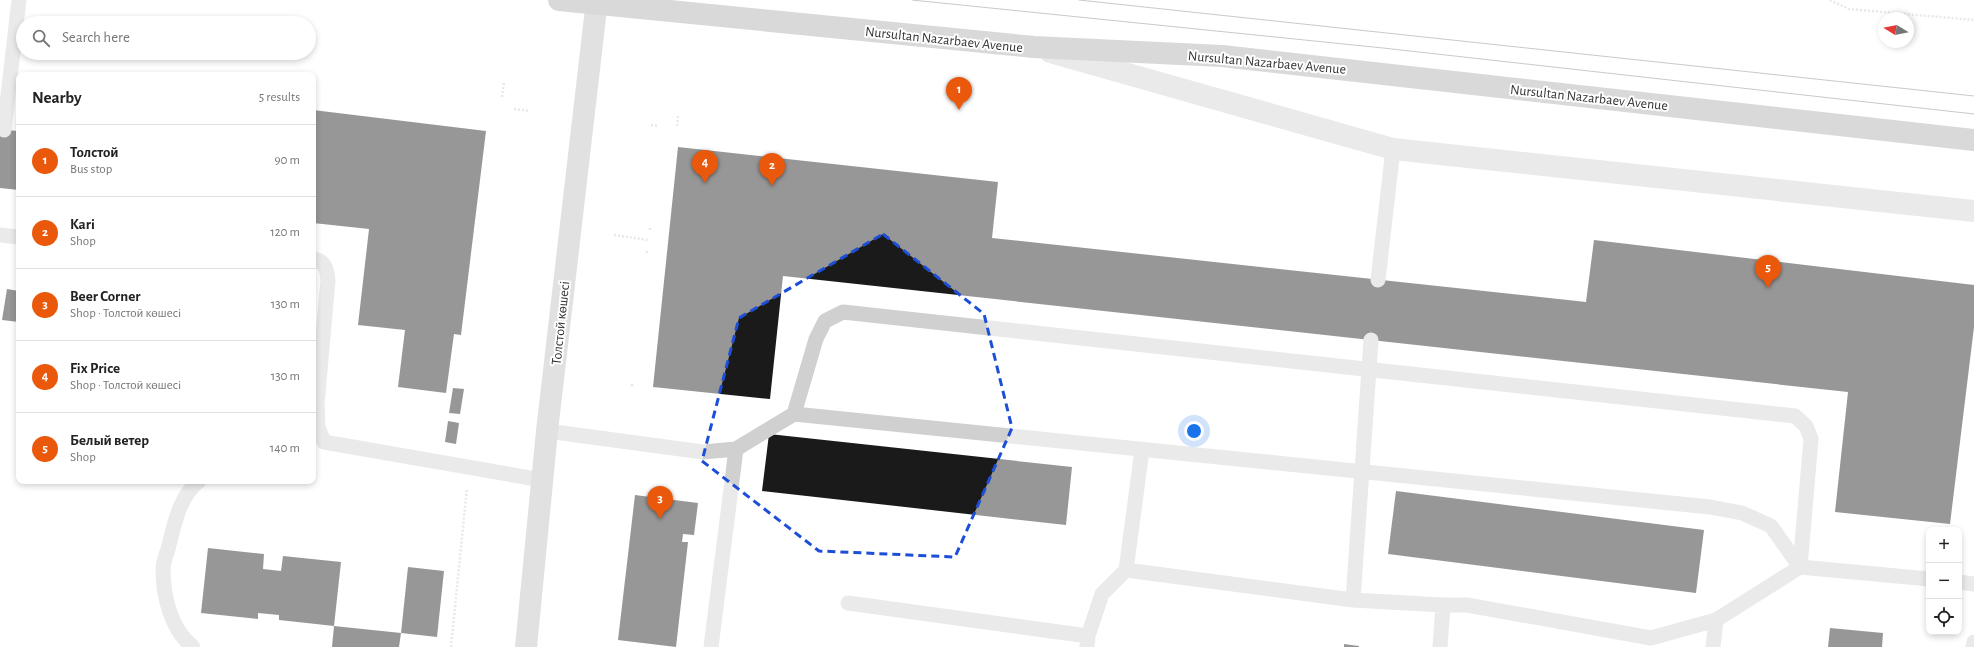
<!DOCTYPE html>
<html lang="en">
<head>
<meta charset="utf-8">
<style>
  :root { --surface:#fff; --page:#f6f6f6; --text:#222; --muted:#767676; --line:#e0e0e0; --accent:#ea580c }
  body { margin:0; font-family:"Alegreya Sans",sans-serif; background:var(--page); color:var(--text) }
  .controls { position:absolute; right:12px; bottom:12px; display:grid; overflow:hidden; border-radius:8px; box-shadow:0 2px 6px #0003 }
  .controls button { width:36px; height:36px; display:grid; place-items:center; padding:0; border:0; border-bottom:1px solid var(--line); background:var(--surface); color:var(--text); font:20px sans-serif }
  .compass { position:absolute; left:1878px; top:12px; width:36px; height:36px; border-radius:50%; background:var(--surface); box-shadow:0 2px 6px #0003; rotate:280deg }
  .you { position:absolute; left:1194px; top:431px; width:14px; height:14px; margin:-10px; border:3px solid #fff; border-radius:50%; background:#1a73e8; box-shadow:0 0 0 6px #1a73e833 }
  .badge { display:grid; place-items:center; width:26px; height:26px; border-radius:50%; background:var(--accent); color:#fff; font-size:13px; font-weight:700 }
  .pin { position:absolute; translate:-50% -33px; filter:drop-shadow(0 1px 2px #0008) }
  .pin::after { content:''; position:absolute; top:21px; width:14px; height:12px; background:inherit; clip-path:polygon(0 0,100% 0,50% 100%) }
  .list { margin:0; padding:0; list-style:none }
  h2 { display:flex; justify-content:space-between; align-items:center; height:52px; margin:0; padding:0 16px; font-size:17px }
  h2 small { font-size:13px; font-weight:400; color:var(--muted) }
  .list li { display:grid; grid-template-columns:26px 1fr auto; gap:12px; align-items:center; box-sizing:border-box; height:72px; padding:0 16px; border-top:1px solid var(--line) }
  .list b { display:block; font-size:15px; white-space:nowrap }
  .list p { margin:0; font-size:13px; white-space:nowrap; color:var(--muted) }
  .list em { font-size:13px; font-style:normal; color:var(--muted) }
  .icon { flex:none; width:22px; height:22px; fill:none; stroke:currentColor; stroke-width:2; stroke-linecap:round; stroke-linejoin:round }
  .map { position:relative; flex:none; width:1974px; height:647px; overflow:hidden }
  .search { position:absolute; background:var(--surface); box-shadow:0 2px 6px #0003; left:16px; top:16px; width:300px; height:44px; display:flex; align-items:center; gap:10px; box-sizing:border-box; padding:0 14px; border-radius:22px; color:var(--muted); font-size:15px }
  .panel { position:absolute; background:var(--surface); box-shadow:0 2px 6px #0003; left:16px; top:72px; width:300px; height:412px; border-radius:8px }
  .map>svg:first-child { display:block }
  .building { fill:#1a1a1a }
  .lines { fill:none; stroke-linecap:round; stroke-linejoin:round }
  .path { stroke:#cdcdcd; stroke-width:2.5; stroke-dasharray:2 2; stroke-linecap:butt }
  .service { stroke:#d0d0d0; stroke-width:15 }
  .minor { stroke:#d0d0d0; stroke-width:22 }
  .secondary { stroke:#bdbdbd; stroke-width:22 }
  .primary { stroke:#ababab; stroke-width:22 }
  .tram { stroke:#888; stroke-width:1 }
  .marked { fill:none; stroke:#1d4ed8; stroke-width:3; stroke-dasharray:8 5; stroke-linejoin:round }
  .labels { text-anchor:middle; stroke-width:4; stroke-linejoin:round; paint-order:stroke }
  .street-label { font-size:14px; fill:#333; stroke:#fff }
</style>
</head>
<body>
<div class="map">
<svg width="1974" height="647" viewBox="0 0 1974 647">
  <rect width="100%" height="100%" fill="#fff"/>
  <!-- building -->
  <path class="building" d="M313,110L486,131L461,335L454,334L446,393L398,387L405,330L358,325L369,229L313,223Z
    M18,122L19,190L0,188V129L17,131Z
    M678,147L998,182L992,238L1586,302L1594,240L1974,285V327L1950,524L1835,512L1848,392L783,276L770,399L653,387Z
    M7,289L19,291V322L2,320Z
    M453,388L464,389L460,414L449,413Z
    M448,421L459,423L456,444L445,442Z
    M769,434L1072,467L1066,525L762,491Z
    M1396,491L1704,530L1696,593L1388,554Z
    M635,495L698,503L694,535L683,534L682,542H688L676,647L618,640Z
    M208,548L264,554L263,569L281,571L283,556L341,562L334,626L401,633L399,647H332L334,626L279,620V615L258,613V619L201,613Z
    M408,567L444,571L437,637L401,633Z
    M1830,628L1883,633L1882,647H1828Z
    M1344,644L1359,646V647H1344Z"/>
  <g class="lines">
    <!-- path -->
    <path class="path" d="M1830,0L1849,9L1974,20
      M502,97L504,83
      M514,109L529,111
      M651,125L659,126
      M677,126L678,116
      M650,230V228
      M614,235L648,240
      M647,253V251
      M632,386V382
      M451,647L467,488"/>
    <!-- service -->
    <path class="service" d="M4,130L19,0
      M0,235L19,237
      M313,259C325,260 327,270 328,280L317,404L318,427L324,442L542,480
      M1378,280L1393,149
      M1371,340L1353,600L1443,605
      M794,414L1710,507L1742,513L1771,526L1800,567L1716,620L1651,638L1467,605H1443L1440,647
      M547,431L703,452L736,449L794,414L816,339L825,321L843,312L1795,416L1806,426L1811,439L1800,567L1929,579
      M1126,570L1353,600
      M1959,582L1974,584
      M848,603L1088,636
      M193,647C171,630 163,596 163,569C163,563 166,555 168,549C174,526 179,496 199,481
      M711,647L736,449
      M1087,647L1088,636L1102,594L1126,570L1142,450
      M1713,647L1716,620
      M1973,647L1974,642"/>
    <!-- minor -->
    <path class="minor" d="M1050,52L1393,149L1974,211"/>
    <!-- secondary -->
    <path class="secondary" d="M526,647L547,431L597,0"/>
    <!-- primary -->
    <path class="primary" d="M559,0L1034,47L1222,56L1974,140"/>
    <!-- tram -->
    <path class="tram" d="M912,0L1383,48L1974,114
      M1079,0L1974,96"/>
  </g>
  <!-- marked area -->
  <path d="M0 0H1974V647H0ZM883,234L984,314L1012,428L955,557L819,551L702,461L739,318Z" fill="#fff" fill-opacity=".55" fill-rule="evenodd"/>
  <path class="marked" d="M883,234L984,314L1012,428L955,557L819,551L702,461L739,318Z"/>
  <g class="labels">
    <!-- street labels -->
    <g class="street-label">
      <text transform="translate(944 39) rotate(6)" y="5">Nursultan Nazarbaev Avenue</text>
      <text transform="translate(1267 62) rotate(5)" y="5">Nursultan Nazarbaev Avenue</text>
      <text transform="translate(1589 97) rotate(6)" y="5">Nursultan Nazarbaev Avenue</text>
      <text transform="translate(560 323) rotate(-84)" y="5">Толстой көшесі</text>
    </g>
  </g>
</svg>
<div class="controls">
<button>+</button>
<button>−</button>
<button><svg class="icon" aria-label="locate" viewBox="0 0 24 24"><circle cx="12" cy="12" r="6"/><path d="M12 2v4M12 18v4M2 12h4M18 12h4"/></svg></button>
</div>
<svg class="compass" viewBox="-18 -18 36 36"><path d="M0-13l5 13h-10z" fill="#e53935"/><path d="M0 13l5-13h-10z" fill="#767676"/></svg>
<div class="you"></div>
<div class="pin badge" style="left:959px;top:110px">1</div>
<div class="pin badge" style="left:772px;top:186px">2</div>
<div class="pin badge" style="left:660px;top:519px">3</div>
<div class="pin badge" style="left:705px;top:183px">4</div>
<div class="pin badge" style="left:1768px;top:288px">5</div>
<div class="search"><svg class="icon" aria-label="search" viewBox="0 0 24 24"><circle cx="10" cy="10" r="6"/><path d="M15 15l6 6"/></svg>Search here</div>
<section class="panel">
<h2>Nearby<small>5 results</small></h2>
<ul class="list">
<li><span class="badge">1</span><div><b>Толстой</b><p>Bus stop</p></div><em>90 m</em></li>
<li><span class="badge">2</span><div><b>Kari</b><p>Shop</p></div><em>120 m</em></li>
<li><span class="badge">3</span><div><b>Beer Corner</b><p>Shop · Толстой көшесі</p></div><em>130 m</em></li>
<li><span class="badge">4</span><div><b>Fix Price</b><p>Shop · Толстой көшесі</p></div><em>130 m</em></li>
<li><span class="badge">5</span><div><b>Белый ветер</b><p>Shop</p></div><em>140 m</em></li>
</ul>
</section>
</div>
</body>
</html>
